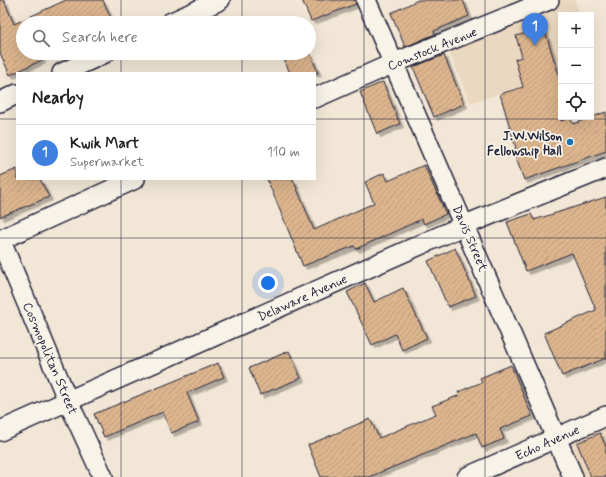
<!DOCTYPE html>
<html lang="en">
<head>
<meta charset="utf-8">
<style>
  :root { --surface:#fff; --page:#f2f2f2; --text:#222; --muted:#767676; --line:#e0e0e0; --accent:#1f6fb2 }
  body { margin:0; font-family:Mynerve,sans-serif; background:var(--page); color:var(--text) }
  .controls { position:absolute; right:12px; top:12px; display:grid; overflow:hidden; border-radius:0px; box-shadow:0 4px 16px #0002 }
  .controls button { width:36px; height:36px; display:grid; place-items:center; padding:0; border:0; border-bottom:1px solid var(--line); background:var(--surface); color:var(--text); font:20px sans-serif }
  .you { position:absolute; left:268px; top:283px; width:14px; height:14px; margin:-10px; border:3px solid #fff; border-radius:50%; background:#1a73e8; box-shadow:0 0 0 6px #1a73e833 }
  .badge { display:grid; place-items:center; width:26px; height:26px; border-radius:50%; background:var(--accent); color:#fff; font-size:13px; font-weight:700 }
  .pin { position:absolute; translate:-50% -33px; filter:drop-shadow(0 1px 2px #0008) }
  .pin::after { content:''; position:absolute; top:21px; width:14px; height:12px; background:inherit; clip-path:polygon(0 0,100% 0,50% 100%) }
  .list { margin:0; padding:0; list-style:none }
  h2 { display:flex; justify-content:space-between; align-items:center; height:52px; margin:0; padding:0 16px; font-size:17px }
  h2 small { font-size:13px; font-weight:400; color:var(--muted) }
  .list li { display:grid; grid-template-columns:26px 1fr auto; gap:12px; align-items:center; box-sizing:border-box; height:56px; padding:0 16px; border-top:1px solid var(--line) }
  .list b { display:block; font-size:15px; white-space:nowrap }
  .list p { margin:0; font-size:13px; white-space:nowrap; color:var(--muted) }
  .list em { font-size:13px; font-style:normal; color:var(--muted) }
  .icon { flex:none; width:22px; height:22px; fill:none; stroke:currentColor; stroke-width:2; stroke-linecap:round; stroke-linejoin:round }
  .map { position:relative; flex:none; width:606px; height:477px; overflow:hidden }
  .search { position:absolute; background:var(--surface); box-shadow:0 4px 16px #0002; left:16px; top:16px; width:300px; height:44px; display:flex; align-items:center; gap:10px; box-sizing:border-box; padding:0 14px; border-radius:22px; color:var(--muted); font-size:15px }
  .panel { position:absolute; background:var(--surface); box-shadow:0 4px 16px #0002; left:16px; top:72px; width:300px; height:108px; border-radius:0px }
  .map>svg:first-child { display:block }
  .built { fill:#ebd8c0 }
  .building { fill:url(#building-hatch); stroke:#22223b; filter:url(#shadow) }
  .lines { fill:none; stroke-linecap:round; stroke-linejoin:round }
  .street-casing { stroke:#22223b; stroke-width:22 }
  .street { stroke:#f7f3e8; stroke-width:19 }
  .grid { fill:none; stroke:#22223b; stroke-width:1; stroke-opacity:0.55 }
  .poi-dot { fill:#1f6fb2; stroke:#f7f3e8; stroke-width:1.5 }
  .labels { text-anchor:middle; stroke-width:3.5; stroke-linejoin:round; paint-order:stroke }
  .street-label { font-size:13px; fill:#22223b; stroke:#f7f3e8 }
  .poi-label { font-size:13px; font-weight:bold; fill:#22223b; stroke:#f7f3e8; text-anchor:end }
</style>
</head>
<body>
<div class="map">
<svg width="606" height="477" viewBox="0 0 606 477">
  <defs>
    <pattern id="building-hatch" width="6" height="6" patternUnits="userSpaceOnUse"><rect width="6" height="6" fill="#dcb58d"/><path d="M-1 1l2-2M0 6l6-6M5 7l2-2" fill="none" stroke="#bc9b7b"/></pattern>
    <filter id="shadow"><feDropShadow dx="3.5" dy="3.5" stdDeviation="0" flood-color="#0004"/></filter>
  </defs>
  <rect width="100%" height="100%" fill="#f2e7d6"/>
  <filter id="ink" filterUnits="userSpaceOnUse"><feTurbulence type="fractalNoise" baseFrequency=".025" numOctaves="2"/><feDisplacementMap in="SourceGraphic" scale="8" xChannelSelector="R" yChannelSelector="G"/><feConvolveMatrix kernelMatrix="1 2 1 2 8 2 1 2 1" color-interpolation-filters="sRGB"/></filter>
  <g filter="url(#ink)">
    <!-- built -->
    <path class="built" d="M549,0H575L580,15H561V73L470,103L445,42Z
      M606,416V477H573L556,439Z"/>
    <!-- building -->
    <path class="building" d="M0,0H4L14,24L66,0H103L113,23H23V53H39L42,60L10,75L0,53Z
      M302,0H355L356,4L311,21Z
      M418,0H463L469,16L434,31L435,34L405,47L391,13Z
      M544,28L561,82V121L570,118L573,124L606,112V151L524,180L513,150L516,148L500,94L523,87L515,59L522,57L516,36Z
      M281,53H310L318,73H290Z
      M444,55L464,104L434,117L413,67Z
      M383,82L400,124L377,134L360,92Z
      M424,165L446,214L424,224L422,219L356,249L354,246L303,266L267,179H293L314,230L374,203L365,182L384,173L388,181Z
      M17,169V179H40L49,197L0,217V176Z
      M606,197V358L562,376L544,333L596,310L572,253L526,271L507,222L531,214L534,220Z
      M455,248L476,296L448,307L428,261Z
      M365,283L374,302L403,288L427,338L402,350L395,334L372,345L347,292Z
      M289,351L301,378L260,395L249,368Z
      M218,363L224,377L187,393L199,422L171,433L163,412L104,437L94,414Z
      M511,365L532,416L500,429L504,439L482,448L476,433L369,477H321L308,445L370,419L379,438L436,414L432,406L460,395L458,392L482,382L480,378Z
      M600,433L606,447V477H591L577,443Z"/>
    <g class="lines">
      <defs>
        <path id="street" d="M366,0L573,477
          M170,23L220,0
          M62,73L105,53
          M315,98L394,63L549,0
          M0,102L17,94
          M0,239L68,401L103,477
          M0,240L135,179
          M0,431L465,225L606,168
          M467,477L606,416"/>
      </defs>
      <!-- street casing -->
      <use href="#street" class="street-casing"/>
      <!-- street -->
      <use href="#street" class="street"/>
    </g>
  </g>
  <!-- grid -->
  <path class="grid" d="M121,0V23M242,0V23M364,0V477M485,0V477M121,53V73M242,53V73M0,119H17M315,119H606M121,179V477M242,179V477M0,238H606M0,358H606"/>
  <!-- markers -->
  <circle class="poi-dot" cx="570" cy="142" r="4"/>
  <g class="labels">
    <!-- street labels -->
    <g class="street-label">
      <text transform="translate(432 48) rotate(-22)" y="5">Comstock Avenue</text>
      <text transform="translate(471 238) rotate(67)" y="5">Davis Street</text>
      <text transform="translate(302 297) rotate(-24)" y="5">Delaware Avenue</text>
      <text transform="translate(51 358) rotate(67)" y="5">Cosmopolitan Street</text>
      <text transform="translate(547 442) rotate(-24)" y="5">Echo Avenue</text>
    </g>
    <!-- poi labels -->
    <g class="poi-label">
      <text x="562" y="140">J.W.Wilson<tspan x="562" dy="15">Fellowship Hall</tspan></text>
    </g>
  </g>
</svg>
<div class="controls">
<button>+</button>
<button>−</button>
<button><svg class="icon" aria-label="locate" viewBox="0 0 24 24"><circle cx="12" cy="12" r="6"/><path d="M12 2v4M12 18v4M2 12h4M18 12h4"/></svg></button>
</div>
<div class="you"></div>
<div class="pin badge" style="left:535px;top:46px;background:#3f7fe0">1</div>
<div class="search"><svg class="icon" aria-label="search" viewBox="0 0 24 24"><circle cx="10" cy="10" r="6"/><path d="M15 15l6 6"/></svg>Search here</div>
<section class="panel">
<h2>Nearby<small></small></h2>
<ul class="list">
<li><span class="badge" style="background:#3f7fe0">1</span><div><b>Kwik Mart</b><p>Supermarket</p></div><em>110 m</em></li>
</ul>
</section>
</div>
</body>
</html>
